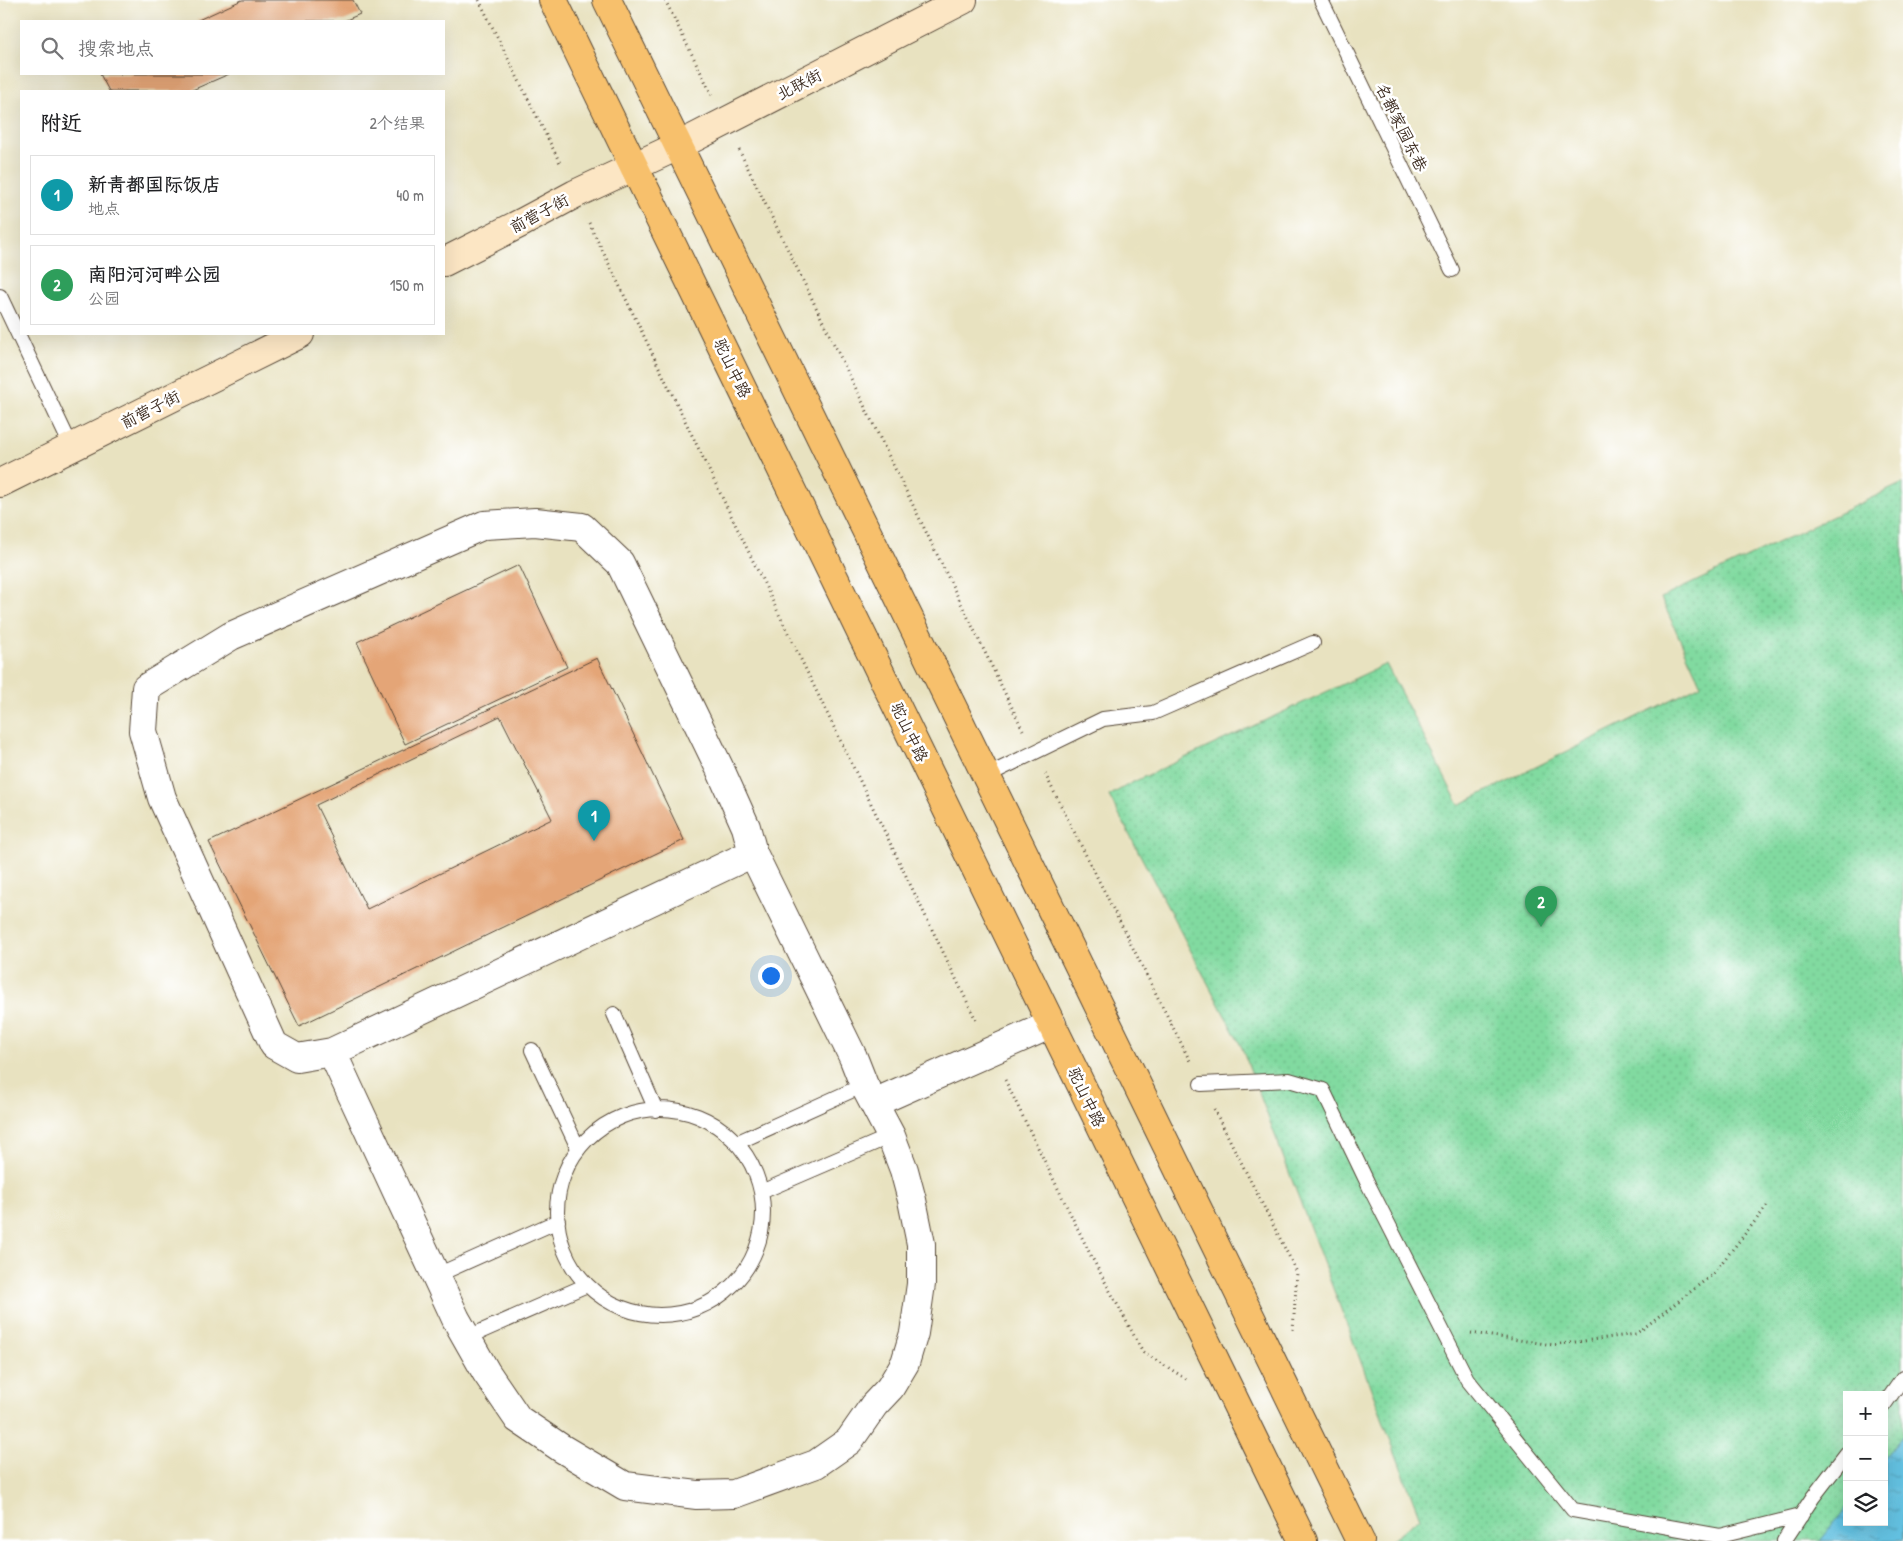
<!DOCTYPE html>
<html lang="zh">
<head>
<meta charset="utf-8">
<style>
  :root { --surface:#fff; --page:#f6f6f6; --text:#202124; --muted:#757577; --line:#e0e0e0; --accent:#ea580c }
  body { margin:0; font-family:"Patrick Hand","LXGW WenKai TC",sans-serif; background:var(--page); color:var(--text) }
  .controls { position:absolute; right:15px; bottom:15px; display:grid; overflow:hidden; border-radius:0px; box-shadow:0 5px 20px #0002 }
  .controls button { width:45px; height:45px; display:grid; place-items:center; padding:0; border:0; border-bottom:1px solid var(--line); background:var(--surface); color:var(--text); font:25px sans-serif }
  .you { position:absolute; left:770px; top:975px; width:18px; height:18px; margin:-12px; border:4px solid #fff; border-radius:50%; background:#1a73e8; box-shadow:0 0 0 8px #1a73e833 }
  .badge { display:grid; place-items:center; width:32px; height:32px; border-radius:50%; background:var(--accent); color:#fff; font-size:16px; font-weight:700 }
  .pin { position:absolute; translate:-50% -41px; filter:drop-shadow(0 1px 2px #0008) }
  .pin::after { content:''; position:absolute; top:26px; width:18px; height:15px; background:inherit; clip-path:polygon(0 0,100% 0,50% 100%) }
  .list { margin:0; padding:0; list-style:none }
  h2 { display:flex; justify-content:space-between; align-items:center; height:65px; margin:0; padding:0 20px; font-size:21px }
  h2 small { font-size:16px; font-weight:400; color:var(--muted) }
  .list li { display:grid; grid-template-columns:32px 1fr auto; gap:15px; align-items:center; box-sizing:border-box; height:80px; margin:0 10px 10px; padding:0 10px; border:1px solid var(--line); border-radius:0px }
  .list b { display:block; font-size:19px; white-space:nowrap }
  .list p { margin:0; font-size:16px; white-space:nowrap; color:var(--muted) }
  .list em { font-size:16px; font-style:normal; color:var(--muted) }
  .icon { flex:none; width:28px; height:28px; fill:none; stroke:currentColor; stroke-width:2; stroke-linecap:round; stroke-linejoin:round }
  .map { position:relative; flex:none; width:1903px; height:1541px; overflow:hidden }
  .search { position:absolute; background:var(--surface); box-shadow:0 5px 20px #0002; left:20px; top:20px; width:425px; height:55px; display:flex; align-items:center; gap:12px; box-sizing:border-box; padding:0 18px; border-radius:0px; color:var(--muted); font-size:19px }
  .panel { position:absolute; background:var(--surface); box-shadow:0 5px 20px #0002; left:20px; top:90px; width:425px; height:245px; border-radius:0px }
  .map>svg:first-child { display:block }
  .park { fill:url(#park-dots); stroke:#5e825f; fill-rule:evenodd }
  .water { fill:url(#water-ripples); stroke:#4f7680 }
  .building { fill:#e4a577; fill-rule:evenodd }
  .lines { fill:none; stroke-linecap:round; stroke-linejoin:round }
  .lane-casing { stroke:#554636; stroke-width:16 }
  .street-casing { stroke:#554636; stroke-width:30 }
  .secondary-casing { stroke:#554636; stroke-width:30 }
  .primary-casing { stroke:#554636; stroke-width:30 }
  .path { stroke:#554636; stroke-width:3; stroke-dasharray:1 4; stroke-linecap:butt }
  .lane { stroke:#fff; stroke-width:14 }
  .street { stroke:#fff; stroke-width:28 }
  .secondary { stroke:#fce6c4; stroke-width:28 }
  .primary { stroke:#f7c06c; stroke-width:28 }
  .labels { text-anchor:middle; stroke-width:5; stroke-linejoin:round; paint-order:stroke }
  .street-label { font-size:16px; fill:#3b2a1e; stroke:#fff }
</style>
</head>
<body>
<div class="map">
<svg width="1903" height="1541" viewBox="0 0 1903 1541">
  <defs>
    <pattern id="park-dots" width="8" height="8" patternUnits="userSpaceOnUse" patternTransform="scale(1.25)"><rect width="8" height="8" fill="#81daa0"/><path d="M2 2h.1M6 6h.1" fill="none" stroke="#70bb89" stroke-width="1.8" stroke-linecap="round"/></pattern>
    <pattern id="water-ripples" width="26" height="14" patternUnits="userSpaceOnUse" patternTransform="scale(1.25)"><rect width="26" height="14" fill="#63c1e1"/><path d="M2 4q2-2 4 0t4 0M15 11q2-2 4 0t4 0" fill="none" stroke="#539db6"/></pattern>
  </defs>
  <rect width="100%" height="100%" fill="#fff"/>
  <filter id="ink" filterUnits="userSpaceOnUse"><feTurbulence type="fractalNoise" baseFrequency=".02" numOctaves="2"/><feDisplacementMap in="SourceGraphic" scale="10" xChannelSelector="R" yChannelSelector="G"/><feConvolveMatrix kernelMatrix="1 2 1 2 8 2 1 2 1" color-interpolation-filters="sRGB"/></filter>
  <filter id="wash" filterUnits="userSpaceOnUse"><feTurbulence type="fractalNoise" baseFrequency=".0096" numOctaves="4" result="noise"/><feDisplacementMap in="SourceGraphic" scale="20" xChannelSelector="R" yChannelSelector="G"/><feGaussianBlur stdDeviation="1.12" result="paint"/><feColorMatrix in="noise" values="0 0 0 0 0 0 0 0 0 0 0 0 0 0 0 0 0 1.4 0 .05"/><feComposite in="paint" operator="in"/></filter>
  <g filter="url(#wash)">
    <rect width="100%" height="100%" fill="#e8e2c0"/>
    <!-- park -->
    <path class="park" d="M1903,483V1541H1389L1420,1518L1242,1048L1109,796L1131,783L1386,664L1459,805L1701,685L1661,598ZM1847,1395H1884V1522H1847Z"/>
    <!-- water -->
    <path class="water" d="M1903,1435V1541H1820L1847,1507V1522H1884V1459Z"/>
    <g id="blocks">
      <!-- building -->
      <path class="building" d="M242,0H353L360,14L344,21H196Z
        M100,74H229L190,91H109Z
        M519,565L567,667L405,744L357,642Z
        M597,658L684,840L299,1026L209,842ZM500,716L552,819L367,909L316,805Z"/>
    </g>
  </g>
  <g filter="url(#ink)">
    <use href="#blocks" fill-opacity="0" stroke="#554636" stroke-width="1"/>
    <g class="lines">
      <defs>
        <path id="lane" d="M1321,0L1452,270
          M0,296L72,448
          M986,776L1103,719L1153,713L1313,643
          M614,1014L656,1110
          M532,1050L578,1148
          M1201,1084L1289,1080L1323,1090L1369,1186L1467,1379L1573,1510L1720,1536L1801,1516
          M557 1212a103 103 0 1 1 206 0a103 103 0 1 1-206 0Z
          M736,1143L864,1085
          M761,1192L891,1136
          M435,1276L558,1221
          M466,1338L587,1285
          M1884,1405L1903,1378
          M1784,1541L1813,1497L1847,1453"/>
        <path id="street" d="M535,522L582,527L620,563L720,769L746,827L753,853L332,1052L297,1058L274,1045L162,798L143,731L146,688L231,636L484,525Z
          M332,1052L456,1319L486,1372L518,1419L561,1448L625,1486L697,1495L734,1494L816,1464L849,1441L874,1405L890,1388L905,1363L914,1333L921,1284V1244L912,1200L904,1170L891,1136L864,1085L853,1057L753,853
          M874,1103L1052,1024"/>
        <path id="secondary" d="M444,262L523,222L575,194L678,146L963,0
          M0,483L300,334"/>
        <path id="primary" d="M553,0L1303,1541
          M607,0L1360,1541"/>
      </defs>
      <!-- lane casing -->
      <use href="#lane" class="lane-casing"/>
      <!-- street casing -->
      <use href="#street" class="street-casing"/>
      <!-- secondary casing -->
      <use href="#secondary" class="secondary-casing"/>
      <!-- primary casing -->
      <use href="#primary" class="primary-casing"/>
      <!-- path -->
      <path class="path" d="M479,0L561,165
        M665,0L712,95
        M739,150L1023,730
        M589,223L977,1022
        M1045,774L1191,1063
        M1005,1080L1090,1254L1143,1352L1188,1380
        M1214,1109L1297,1272L1293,1330
        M1471,1333L1553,1345L1636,1334L1712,1275L1768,1205"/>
      <!-- lane -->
      <use href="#lane" class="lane"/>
      <!-- street -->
      <use href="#street" class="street"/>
      <!-- secondary -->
      <use href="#secondary" class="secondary"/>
      <!-- primary -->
      <use href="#primary" class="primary"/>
    </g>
  </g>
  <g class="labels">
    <!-- street labels -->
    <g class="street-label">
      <text transform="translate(799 84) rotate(-27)" y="6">北联街</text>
      <text transform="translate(1402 127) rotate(64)" y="6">名都家园东巷</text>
      <text transform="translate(539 213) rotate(-28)" y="6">前营子街</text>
      <text transform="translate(733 368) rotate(64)" y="6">驼山中路</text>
      <text transform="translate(150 409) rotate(-27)" y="6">前营子街</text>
      <text transform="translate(910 732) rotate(64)" y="6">驼山中路</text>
      <text transform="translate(1087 1097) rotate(64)" y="6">驼山中路</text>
    </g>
  </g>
</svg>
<div class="controls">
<button>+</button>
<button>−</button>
<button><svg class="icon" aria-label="layers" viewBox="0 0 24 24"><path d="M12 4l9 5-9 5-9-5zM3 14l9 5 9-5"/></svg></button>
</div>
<div class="you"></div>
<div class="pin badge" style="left:594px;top:841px;background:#0f9aa8">1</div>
<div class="pin badge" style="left:1541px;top:927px;background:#2e9e5b">2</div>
<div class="search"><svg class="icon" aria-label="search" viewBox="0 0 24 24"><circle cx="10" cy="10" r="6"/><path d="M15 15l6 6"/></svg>搜索地点</div>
<section class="panel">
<h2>附近<small>2个结果</small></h2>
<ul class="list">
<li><span class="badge" style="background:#0f9aa8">1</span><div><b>新青都国际饭店</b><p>地点</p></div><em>40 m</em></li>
<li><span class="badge" style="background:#2e9e5b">2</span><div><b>南阳河河畔公园</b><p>公园</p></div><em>150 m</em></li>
</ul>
</section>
</div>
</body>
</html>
